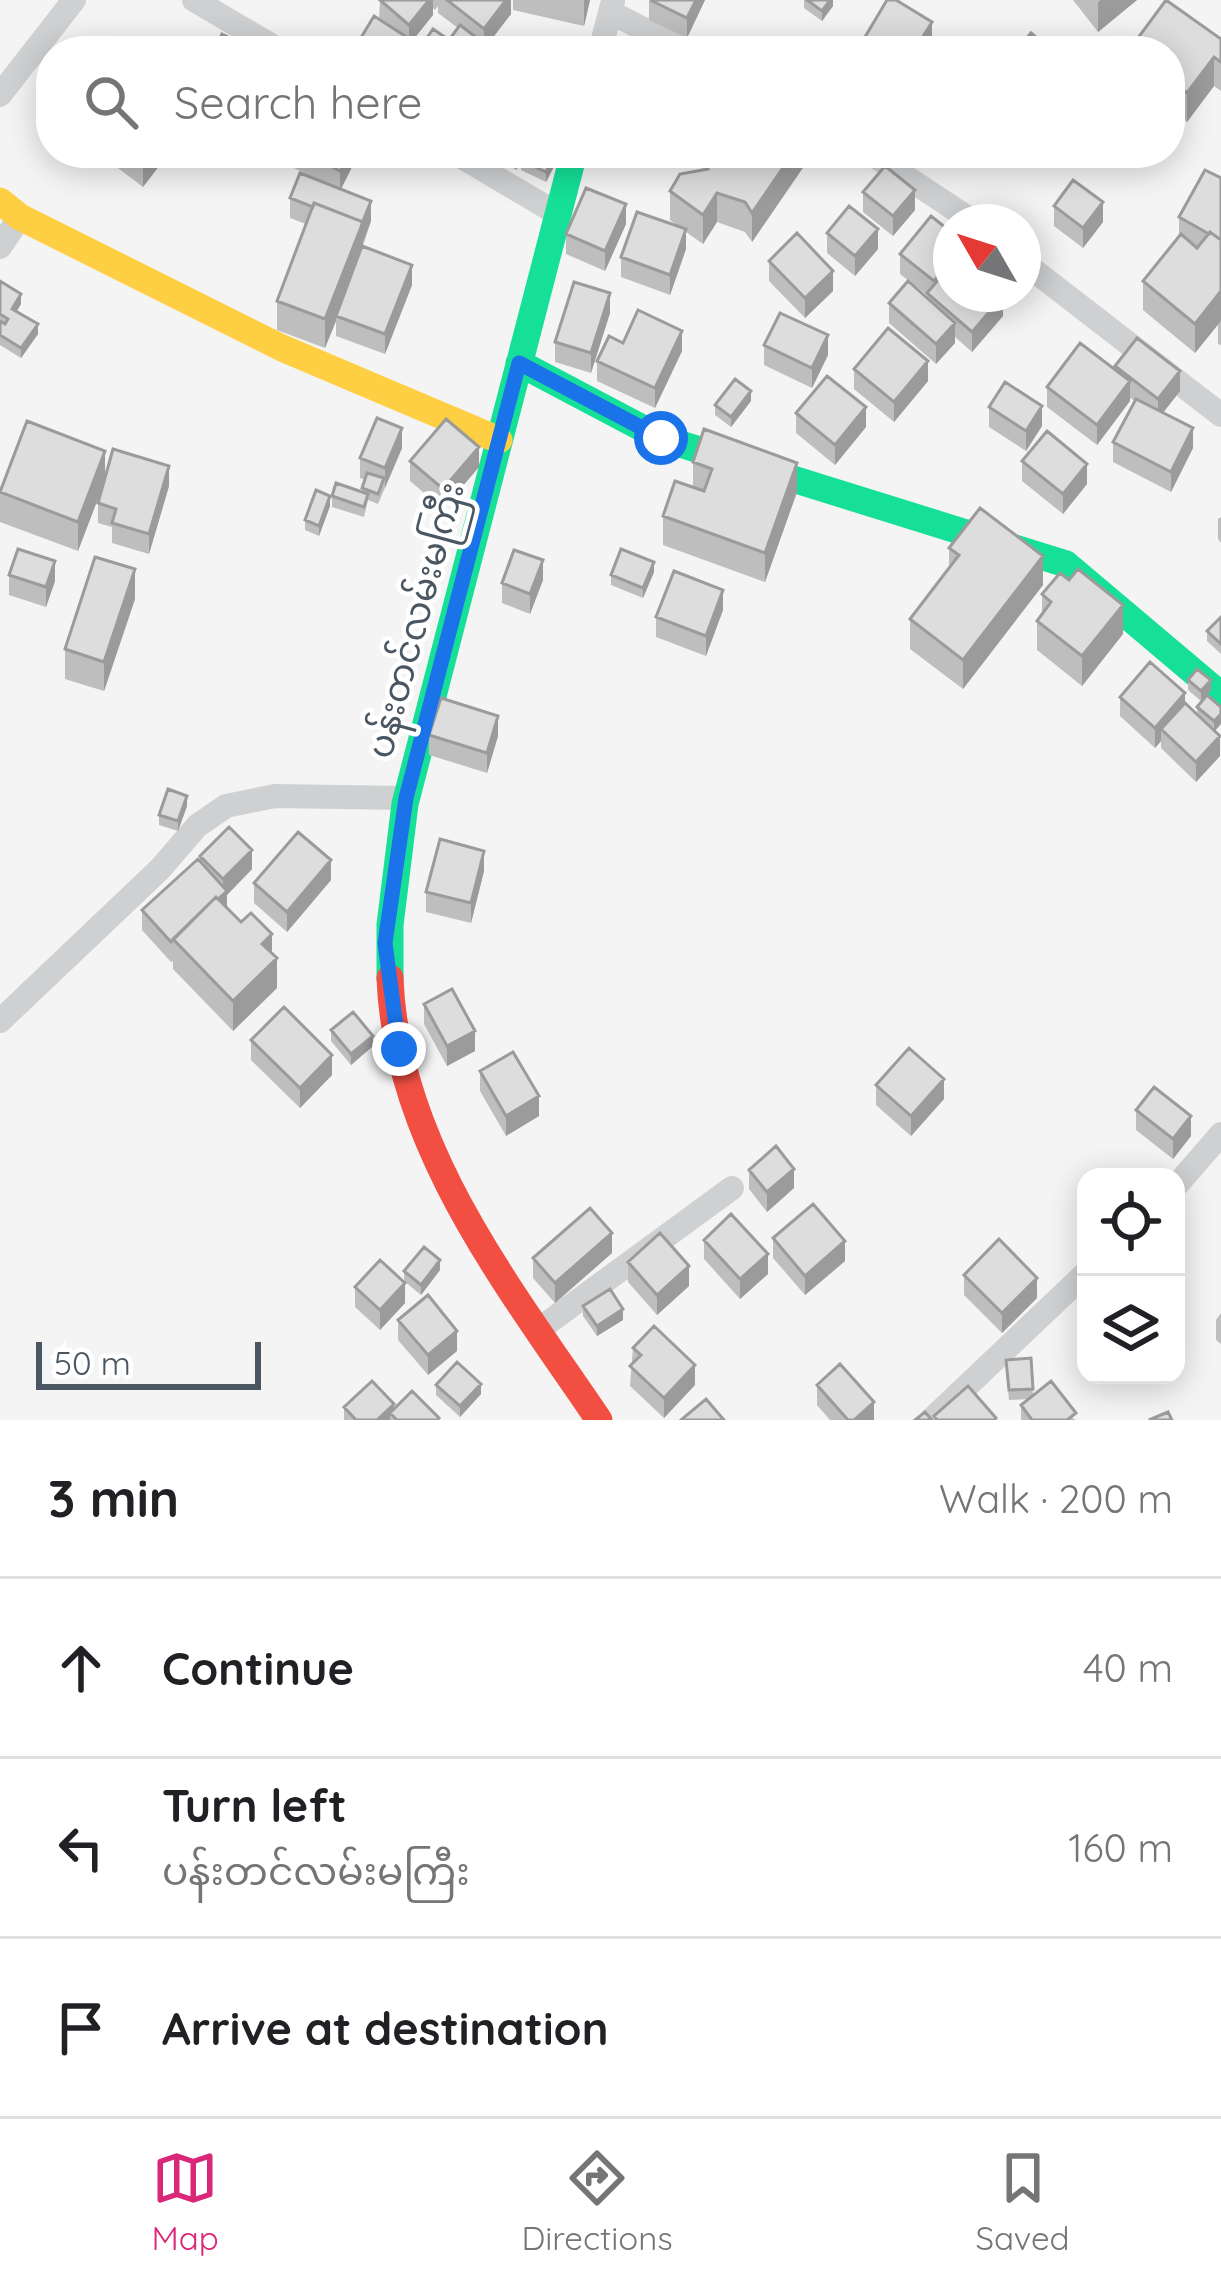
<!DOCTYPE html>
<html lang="en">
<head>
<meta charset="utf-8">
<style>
  :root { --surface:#fff; --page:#f2f2f2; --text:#202124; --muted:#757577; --line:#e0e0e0; --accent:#db2777 }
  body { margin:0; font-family:Quicksand,"Noto Sans Myanmar",sans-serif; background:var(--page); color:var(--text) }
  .controls { position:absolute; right:36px; bottom:36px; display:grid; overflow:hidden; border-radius:24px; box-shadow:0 6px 30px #0003 }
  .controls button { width:108px; height:108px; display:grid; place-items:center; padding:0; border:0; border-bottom:3px solid var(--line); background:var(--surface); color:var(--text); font:60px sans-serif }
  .compass { position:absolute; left:933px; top:204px; width:108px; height:108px; border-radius:50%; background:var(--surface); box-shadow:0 6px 30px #0003; rotate:309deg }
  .scale { position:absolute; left:36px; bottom:30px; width:225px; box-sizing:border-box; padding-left:12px; border:6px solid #4a5661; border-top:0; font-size:33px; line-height:42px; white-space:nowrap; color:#4a5661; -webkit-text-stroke:9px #fff; paint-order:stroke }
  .stop { position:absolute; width:36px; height:36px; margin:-27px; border:9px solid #1a73e8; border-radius:50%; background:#fff }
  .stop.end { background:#1a73e8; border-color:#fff; box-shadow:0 3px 12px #0008 }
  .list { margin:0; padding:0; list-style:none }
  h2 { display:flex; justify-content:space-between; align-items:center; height:156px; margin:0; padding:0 48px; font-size:51px }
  h2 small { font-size:39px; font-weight:400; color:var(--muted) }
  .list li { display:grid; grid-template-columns:78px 1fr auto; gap:36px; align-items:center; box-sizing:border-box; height:180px; padding:0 48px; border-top:3px solid var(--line) }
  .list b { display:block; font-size:45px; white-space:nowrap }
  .list p { margin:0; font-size:39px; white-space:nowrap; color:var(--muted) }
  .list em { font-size:39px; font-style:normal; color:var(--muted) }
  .icon { flex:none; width:66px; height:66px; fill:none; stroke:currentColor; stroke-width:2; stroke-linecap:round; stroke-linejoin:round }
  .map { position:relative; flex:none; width:1221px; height:1420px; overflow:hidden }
  .search { position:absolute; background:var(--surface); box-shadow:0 6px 30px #0003; left:36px; right:36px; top:36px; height:132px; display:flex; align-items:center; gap:30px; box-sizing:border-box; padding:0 42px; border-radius:48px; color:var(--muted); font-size:45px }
  .sheet { height:696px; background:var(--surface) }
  nav { display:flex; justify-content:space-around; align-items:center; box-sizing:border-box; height:168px; border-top:3px solid var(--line); background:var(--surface); font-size:33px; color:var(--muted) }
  nav a { display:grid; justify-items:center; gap:6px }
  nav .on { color:var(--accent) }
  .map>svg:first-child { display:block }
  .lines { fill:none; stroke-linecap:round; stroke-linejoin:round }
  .street { stroke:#ced0d2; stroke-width:24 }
  .fast { stroke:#16e098; stroke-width:27 }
  .slow { stroke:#ffcf43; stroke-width:27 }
  .jam { stroke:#f24e42; stroke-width:27 }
  .wall { fill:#bebebf }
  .shaded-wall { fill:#9b9b9b }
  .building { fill:#ddddde; stroke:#9b9b9b; stroke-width:3 }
  .route { stroke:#1a73e8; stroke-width:15 }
  .labels { text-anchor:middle; stroke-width:9; stroke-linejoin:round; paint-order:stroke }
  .street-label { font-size:36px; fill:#4a5661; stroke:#fff }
</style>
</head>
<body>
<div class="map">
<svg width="1221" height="1420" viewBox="0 0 1221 1420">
  <rect width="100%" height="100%" fill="#f4f4f4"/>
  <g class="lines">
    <!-- street -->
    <path class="street" d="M194,0L281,51
      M610,12L686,51
      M600,51L613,1
      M0,95L74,0
      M455,153L558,214
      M870,153L974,222
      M0,247L20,217
      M1023,262L1221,415
      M0,1021L160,869L197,826L226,806L275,796L406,798
      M1176,1186L1221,1134
      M538,1330L732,1188
      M931,1420L1086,1273"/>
    <!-- fast -->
    <path class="fast" d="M519,363L661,438L1066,564L1221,695
      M390,978V925L405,804L574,153"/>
    <!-- slow -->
    <path class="slow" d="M0,201L20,217L282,348L499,440"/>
    <!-- jam -->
    <path class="jam" d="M390,978C396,1145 509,1287 599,1420"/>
  </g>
  <!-- wall -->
  <path class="wall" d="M380,0H511V14L484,49L481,46V51L449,40L458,28L438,13V6L435,10L433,8V15L409,45L405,42V51L379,20Z
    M513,0H590L584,26L513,10Z
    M705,0L687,38L649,20V1Z
    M804,0H833V6L822,21L804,8Z
    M1073,0H1137L1098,32Z
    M1221,39V91L1214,86L1187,122L1170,110V51Z
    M862,42H932L926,51H862Z
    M98,153H169L143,187Z
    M286,153H359L341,189L371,221L363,246L412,285L385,354L336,336V321L325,348L277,330V301L306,224L290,218V198L325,183L286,164Z
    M487,153H560V155L546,182L521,170V162L516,170Z
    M700,153H813L752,242L745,232L717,222L703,244L686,232V249L670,295L621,277V257L678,226L670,220V191L703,170Z
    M1221,178V345L1218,344V324L1195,353L1143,310V281L1179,236V217Z
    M863,192L915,210L893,236L863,212Z
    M1054,206L1103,222L1083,248L1054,226Z
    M626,224L605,271L566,254V234Z
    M827,233L878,249L855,276L827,253Z
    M900,254L951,294L1003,316L972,352L955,337V343L936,364L889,323V303L927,298V295L900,274Z
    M769,261L833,291L805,318L769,281Z
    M0,281L21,304L17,311L38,334L21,358L0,345Z
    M610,313L591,373L555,362V342Z
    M623,343L682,351L655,408L597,381V361Z
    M764,345L828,355L812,388L764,365Z
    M1115,366L1180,391L1163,413L1193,448L1171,492L1113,462V442L1135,401L1130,398V401L1097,445L1047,407V387L1115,369Z
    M854,369L928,381L894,422L854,389Z
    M751,401L731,427L715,415V405Z
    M989,407L1042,426L1026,451L989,427Z
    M796,413L866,427L835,465L796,433Z
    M402,448L378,504L368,500L364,517L332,507V496L362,492L365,480L360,478V458Z
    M410,461L479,467L443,509L410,481Z
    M1022,461L1087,484L1063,514L1022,481Z
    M693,462L797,492L765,582L663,545V516L693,487Z
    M105,479L169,486L149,554L112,543V527L98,523V503L104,483L78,551L0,522V490Z
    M330,506L319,536L305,530V520Z
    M1221,517V543L1218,539V519Z
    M949,548L1043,585L963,689L910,649V619L949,568Z
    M654,572L643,598L611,585V575Z
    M9,575L55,581L46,607L9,595Z
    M543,580L530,614L502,603V583Z
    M1042,594L1123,634L1082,686L1037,650V621L1042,614Z
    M135,599L104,691L65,679V649Z
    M723,610L706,656L656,637V617Z
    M1221,617V654L1207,641V631Z
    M1188,680L1211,690L1201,701L1188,690Z
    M1120,697L1185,703L1197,714V707H1221L1215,731L1220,756L1196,782L1161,748V741L1155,748L1120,716Z
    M429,735L498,736L487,773L429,755Z
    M187,806L178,831L159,825V815Z
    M200,856L252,869L227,895V908L272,953L277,988L233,1031L173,969V961L171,962L142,930V910L200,861Z
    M484,871L471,923L426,912V892Z
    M331,880L287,932L254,903V883Z
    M424,1004L475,1051L447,1066L424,1024Z
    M331,1030L373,1046L351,1065L331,1041Z
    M251,1040L332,1075L300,1108L251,1060Z
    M480,1071L539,1116L506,1136L480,1091Z
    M876,1085L944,1099L911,1136L876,1105Z
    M1136,1110L1191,1136L1173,1159L1136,1130Z
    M749,1170L794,1188L767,1212L749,1189Z
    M773,1238L845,1261L805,1295L773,1258Z
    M704,1240L768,1274L740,1299L704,1259Z
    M612,1253L555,1303L533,1278V1258Z
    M628,1262L689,1286L657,1315L628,1282Z
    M440,1270L421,1295L404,1281V1271Z
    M964,1275L1037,1298L1002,1333L964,1295Z
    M355,1287L405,1303L380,1330L355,1307Z
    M583,1306L623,1320L597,1336L583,1316Z
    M1221,1313V1344L1216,1340V1320Z
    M398,1320L457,1351L428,1375L398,1340Z
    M633,1348L695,1385L664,1418L630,1386Z
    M1031,1358L1033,1396L1076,1420H1021V1405L1029,1399L1009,1400L1006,1370Z
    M436,1385L481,1394L460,1417L436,1395Z
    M817,1385L874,1420H830L817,1405Z
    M344,1407L394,1409L439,1420H344Z"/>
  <!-- shaded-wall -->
  <path class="shaded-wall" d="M429,0H433V15L409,45V25Z
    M506,0H511V14L484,49V29Z
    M584,0H590L584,26Z
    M696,0H705L687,38V18Z
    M830,0H833V6L822,21V11Z
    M1101,0H1137L1098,32V2Z
    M932,22V42L926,51H914Z
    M405,36V51H396Z
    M1214,57V86L1187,122V93Z
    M147,153H169L143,187V158Z
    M349,153H359L340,191V171Z
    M516,153H527L516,170Z
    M556,153H560V155L546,182V172Z
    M793,153H813L752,242V213Z
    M915,190V210L893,236V216Z
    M717,193V222L703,244V215Z
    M371,201V221L363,242V251L336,316V321L325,348V319Z
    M1103,202V222L1083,248V228Z
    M626,204V224L605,271V251Z
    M686,229V249L670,295V275Z
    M878,229V249L855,276V256Z
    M412,265V285L385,354V334Z
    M833,271V291L805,318V298Z
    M1221,291V321L1195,353V324Z
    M610,293V313L591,373V353Z
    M21,294V304L12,319V309Z
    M1003,296V316L972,352V332Z
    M955,323V343L936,364V344Z
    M38,324V334L21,358V348Z
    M682,331V351L655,408V388Z
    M828,335V355L812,388V368Z
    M928,361V381L894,422V402Z
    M1180,371V391L1158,419V399Z
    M1130,381V401L1097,445V425Z
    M751,391V401L731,427V417Z
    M1042,406V426L1026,451V431Z
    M866,407V427L835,465V445Z
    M402,428V448L385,488V468Z
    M1193,428V448L1171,492V472Z
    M479,447V467L443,509V489Z
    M105,451V480L78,551V522Z
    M797,463V492L765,582V553Z
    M1087,464V484L1063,514V494Z
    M169,466V486L149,554V534Z
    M330,496V506L319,536V526Z
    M1043,556V585L963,689V660Z
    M543,560V580L530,614V594Z
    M55,561V581L46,607V587Z
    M654,562V572L643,598V588Z
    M135,569V599L104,691V662Z
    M723,590V610L706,656V636Z
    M1123,605V634L1082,686V656Z
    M1211,680V690L1201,701V691Z
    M1185,693V713L1161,729V741L1155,748V728Z
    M1221,714V724L1214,732V721Z
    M498,716V736L487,773V753Z
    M1220,736V756L1196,782V762Z
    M187,796V806L178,831V821Z
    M252,850V869L227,895V911L174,940L223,895V879Z
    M484,851V871L471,923V903Z
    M331,860V880L287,932V912Z
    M272,934V964L262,944Z
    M277,958V988L233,1031V1001Z
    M475,1031V1051L447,1066V1046Z
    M373,1036V1046L351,1065V1054Z
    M332,1055V1075L300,1108V1088Z
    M944,1079V1099L911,1136V1116Z
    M539,1096V1116L506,1136V1116Z
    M1191,1116V1136L1173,1159V1139Z
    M794,1169V1188L767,1212V1192Z
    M612,1233V1253L555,1303V1283Z
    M845,1241V1261L805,1295V1276Z
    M768,1254V1274L740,1299V1279Z
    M440,1260V1270L421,1295V1285Z
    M689,1266V1286L657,1315V1295Z
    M1037,1278V1298L1002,1333V1313Z
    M405,1283V1303L380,1330V1310Z
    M623,1309V1320L597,1336V1326Z
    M457,1331V1351L428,1375V1355Z
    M695,1365V1385L664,1418V1398Z
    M481,1384V1394L460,1417V1406Z
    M874,1402V1420H854Z
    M394,1404V1416L390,1413V1420H377Z"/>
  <!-- building -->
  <path class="building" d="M380,0H429L409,25Z
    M447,0H506L484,29Z
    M650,0H696L687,18Z
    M807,0H830L822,11Z
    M887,0H896L932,22L914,51H877L862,42Z
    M1166,0L1221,39V62L1214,57L1187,93L1170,80V51L1129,50Z
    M374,16L405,36L396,51H353Z
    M460,25L481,41L473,51H465L449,40Z
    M433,29L465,51H418Z
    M1031,33L1052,51H1016Z
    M222,34L253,49L252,51H194L198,41L215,49Z
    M304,153H349L340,171Z
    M524,153H556L546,172L521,160Z
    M705,153H793L752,213L745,202L717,193L703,215L670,191L680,174L708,169Z
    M885,166L915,190L893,216L863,192Z
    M1205,170L1221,178V240L1210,232L1209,234L1179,217Z
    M300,173L371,201L361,226L363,222L314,203L313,207L290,198Z
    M1073,180L1103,202L1083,228L1054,206Z
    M586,188L626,204L605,251L566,234Z
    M314,203L363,222L325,319L277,301Z
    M849,206L878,229L855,256L827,233Z
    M637,212L686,229L670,275L621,257Z
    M931,216L951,232V260L934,281L900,254Z
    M1210,232L1221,240V291L1195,324L1143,281L1181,234L1197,248Z
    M797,233L833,271L805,298L769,261Z
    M362,246L412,265L385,334L336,316Z
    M951,265V294H1002L1003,296L972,332L927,293Z
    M0,281L21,294L12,309L38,324L21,348L0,335V321L5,324L8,319L0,314Z
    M908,281L955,323L936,344L889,303Z
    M574,282L610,293L591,353L555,342Z
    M638,310L682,331L655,388L597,361L609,336L623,343Z
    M780,313L828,335L812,368L764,345Z
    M888,328L928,361L894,402L854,369Z
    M1137,338L1180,371L1158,399L1115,366Z
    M1080,343L1130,381L1097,425L1047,387Z
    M827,376L866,407L835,445L796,413Z
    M735,379L751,391L731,417L715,405Z
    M1005,382L1042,406L1026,431L989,407Z
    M1136,399L1193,428L1171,472L1113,442Z
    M377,418L402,428L385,468L360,458Z
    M446,419L479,447L443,489L410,461Z
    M27,421L105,451L78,522L0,492Z
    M704,429L797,463L765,553L663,516L675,481L704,491L712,469L693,462Z
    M1047,431L1087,464L1063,494L1022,461Z
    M113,449L169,466L149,534L112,523L116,509L98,503Z
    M367,473L384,478L378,494L362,488Z
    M336,483L368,494L364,507L332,496Z
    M316,490L330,496L319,526L305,520Z
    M980,508L1043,556L963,660L910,619L959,555L949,548Z
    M18,549L55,561L46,587L9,575Z
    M621,549L654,562L643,588L611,575Z
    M514,550L543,560L530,594L502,583Z
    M95,557L135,569L104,662L65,649Z
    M1078,569L1123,605L1082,656L1037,621L1051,602L1042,594L1060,573L1069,580Z
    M674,571L723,590L706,636L656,617Z
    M1221,617V644L1207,631Z
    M1150,662L1185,693L1155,728L1120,697Z
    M1197,669L1211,680L1201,691L1188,680Z
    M1207,695L1221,707V714L1214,721L1197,707Z
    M441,698L498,716L487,753L429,735Z
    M1185,703L1220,736L1196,762L1161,729Z
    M168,789L187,796L178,821L159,815Z
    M229,827L252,850L223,879L200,856Z
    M298,832L331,860L287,912L254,883Z
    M440,839L484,851L471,903L426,892Z
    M198,859L227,891L218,899L216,897L171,942L142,910Z
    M216,897L241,922L251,913L272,934L262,944L277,958L233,1001L173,939Z
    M452,989L475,1031L447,1046L424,1004Z
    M284,1007L332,1055L300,1088L251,1040Z
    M353,1012L373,1036L351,1054L331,1030Z
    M909,1048L944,1079L911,1116L876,1085Z
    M513,1052L539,1096L506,1116L480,1071Z
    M1154,1087L1191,1116L1173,1139L1136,1110Z
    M776,1146L794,1169L767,1192L749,1170Z
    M813,1204L845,1241L805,1276L773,1238Z
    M590,1208L612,1233L555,1283L533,1258Z
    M731,1214L768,1254L740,1279L704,1240Z
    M660,1233L689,1266L657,1295L628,1262Z
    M999,1239L1037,1278L1002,1313L964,1275Z
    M424,1247L440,1260L421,1285L404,1271Z
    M380,1260L405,1283L380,1310L355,1287Z
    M610,1289L623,1309L597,1326L583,1306Z
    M428,1295L457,1331L428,1355L398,1320Z
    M654,1326L695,1365L664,1398L630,1366L641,1355L633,1348Z
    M1031,1358L1033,1389L1009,1390L1006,1360Z
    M457,1362L481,1384L460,1406L436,1385Z
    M840,1364L874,1402L854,1420H848L817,1385Z
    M372,1381L394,1404L377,1420H356L344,1407Z
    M1051,1381L1076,1413L1067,1420H1032L1021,1405Z
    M968,1386L996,1418L994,1420H937L934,1416Z
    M412,1391L439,1418L437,1420H397L390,1413Z
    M706,1399L724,1420H681Z
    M925,1412L932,1420H915Z
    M1168,1412L1172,1420H1149Z"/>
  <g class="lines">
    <!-- route -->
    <path class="route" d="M399,1049L385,943L406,798L519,363L661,438"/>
  </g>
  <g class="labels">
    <!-- street labels -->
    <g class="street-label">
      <text transform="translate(415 620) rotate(-75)" y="13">ပန်းတင်လမ်းမကြီး</text>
    </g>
  </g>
</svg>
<div class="controls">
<button><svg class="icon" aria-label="locate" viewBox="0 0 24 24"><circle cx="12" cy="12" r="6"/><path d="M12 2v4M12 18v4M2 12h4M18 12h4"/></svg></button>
<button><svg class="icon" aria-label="layers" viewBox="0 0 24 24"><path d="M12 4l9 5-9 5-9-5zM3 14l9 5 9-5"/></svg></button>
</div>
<svg class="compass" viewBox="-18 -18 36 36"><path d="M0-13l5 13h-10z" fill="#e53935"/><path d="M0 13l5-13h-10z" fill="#757577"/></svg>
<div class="scale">50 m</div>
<div class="stop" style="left:661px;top:438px"></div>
<div class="stop end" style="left:399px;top:1049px"></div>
<div class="search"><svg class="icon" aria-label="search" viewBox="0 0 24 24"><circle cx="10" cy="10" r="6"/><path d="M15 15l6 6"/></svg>Search here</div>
</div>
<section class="sheet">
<h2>3 min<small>Walk · 200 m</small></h2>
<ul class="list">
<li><svg class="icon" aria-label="ahead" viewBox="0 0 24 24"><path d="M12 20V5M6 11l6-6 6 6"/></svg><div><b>Continue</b></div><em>40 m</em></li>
<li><svg class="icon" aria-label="left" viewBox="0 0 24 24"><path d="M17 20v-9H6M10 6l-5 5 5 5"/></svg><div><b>Turn left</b><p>ပန်းတင်လမ်းမကြီး</p></div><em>160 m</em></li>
<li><svg class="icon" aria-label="arrive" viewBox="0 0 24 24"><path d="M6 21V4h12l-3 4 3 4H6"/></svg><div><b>Arrive at destination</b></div></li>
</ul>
</section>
<nav>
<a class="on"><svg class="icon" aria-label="map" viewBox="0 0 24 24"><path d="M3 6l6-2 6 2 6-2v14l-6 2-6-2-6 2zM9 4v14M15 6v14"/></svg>Map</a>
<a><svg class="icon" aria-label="directions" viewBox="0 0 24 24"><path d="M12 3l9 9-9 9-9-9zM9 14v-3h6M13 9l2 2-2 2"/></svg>Directions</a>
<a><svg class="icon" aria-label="saved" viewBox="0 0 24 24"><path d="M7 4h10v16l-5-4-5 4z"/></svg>Saved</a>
</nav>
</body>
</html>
